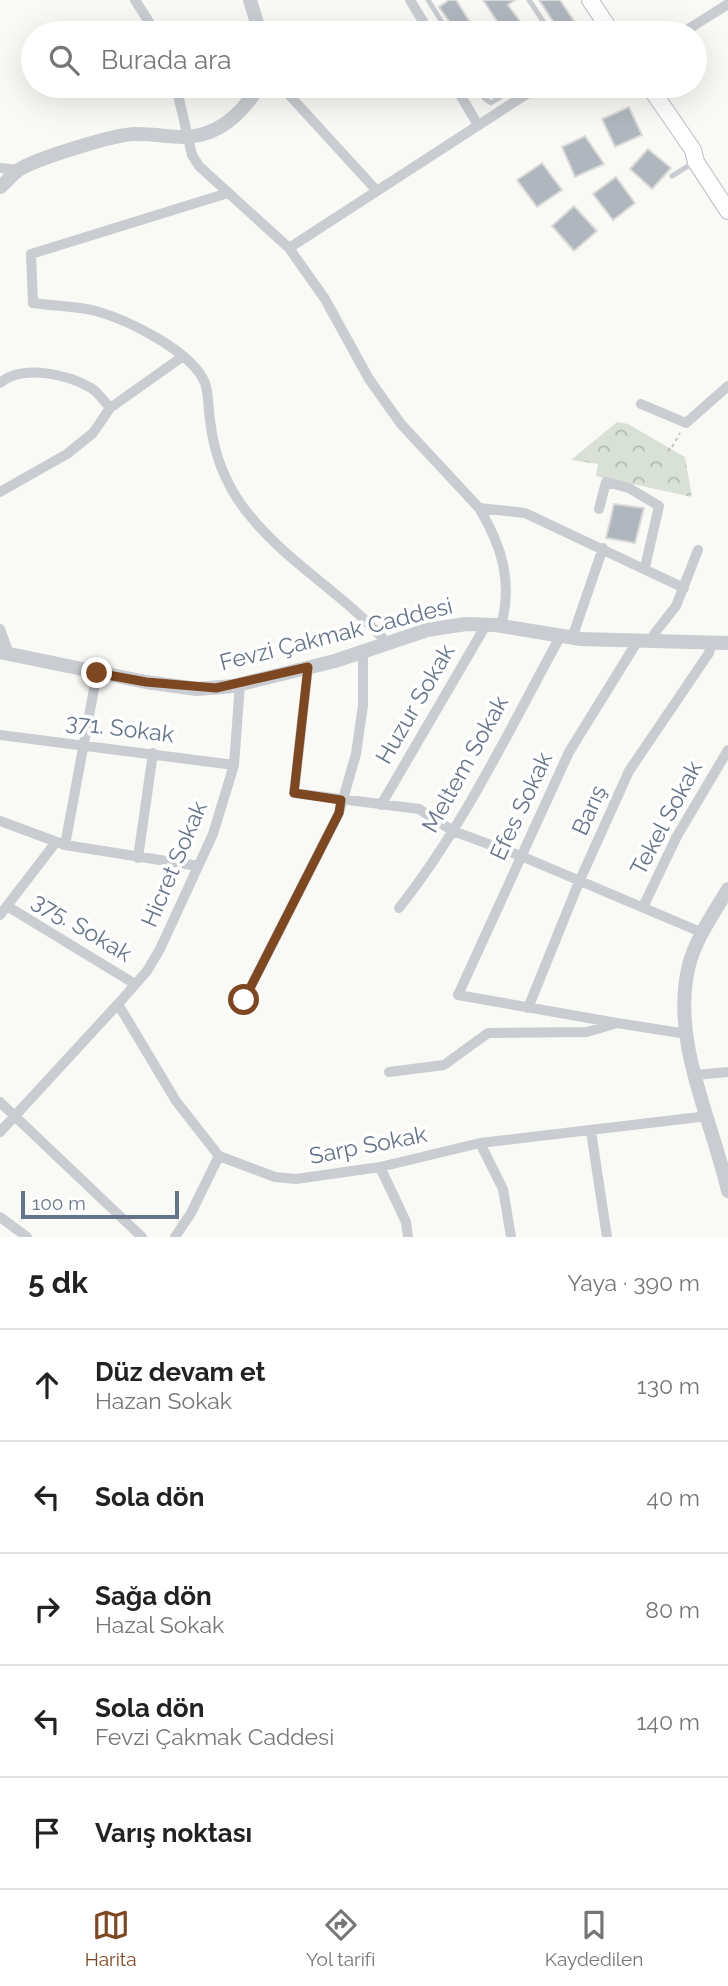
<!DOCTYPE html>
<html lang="tr">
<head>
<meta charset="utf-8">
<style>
  :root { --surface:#fff; --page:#f6f6f6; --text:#222; --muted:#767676; --line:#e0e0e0; --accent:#7d4722 }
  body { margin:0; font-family:Raleway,sans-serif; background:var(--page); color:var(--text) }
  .scale { position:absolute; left:21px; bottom:18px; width:158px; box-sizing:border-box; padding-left:7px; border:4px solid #667489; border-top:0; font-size:19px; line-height:24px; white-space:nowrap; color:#667489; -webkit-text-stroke:5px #fff; paint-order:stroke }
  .stop { position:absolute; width:21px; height:21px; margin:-16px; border:5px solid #7d4722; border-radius:50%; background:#fff }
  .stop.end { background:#7d4722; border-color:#fff; box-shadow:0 2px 7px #0008 }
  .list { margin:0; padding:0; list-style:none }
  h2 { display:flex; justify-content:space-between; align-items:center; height:91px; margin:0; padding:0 28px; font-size:30px }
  h2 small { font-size:23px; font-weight:400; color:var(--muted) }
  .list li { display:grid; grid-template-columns:46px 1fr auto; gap:21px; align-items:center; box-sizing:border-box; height:112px; padding:0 28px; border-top:2px solid var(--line) }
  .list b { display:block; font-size:26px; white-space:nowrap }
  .list p { margin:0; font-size:23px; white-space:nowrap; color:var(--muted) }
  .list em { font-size:23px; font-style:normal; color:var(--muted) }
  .icon { flex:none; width:38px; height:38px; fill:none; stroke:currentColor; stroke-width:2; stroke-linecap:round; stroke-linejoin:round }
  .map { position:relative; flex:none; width:728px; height:1237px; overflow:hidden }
  .search { position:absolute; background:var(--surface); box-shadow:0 7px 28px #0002; left:21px; right:21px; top:21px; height:77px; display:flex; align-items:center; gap:18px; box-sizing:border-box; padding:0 24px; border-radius:38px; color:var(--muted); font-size:26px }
  .sheet { height:651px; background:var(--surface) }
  nav { display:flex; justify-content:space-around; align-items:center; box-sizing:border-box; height:98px; border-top:2px solid var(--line); background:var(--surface); font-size:19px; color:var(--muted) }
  nav a { display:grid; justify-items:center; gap:4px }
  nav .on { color:var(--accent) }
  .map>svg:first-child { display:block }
  .park { fill:url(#park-crowns) }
  .building { fill:#afb6be; stroke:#dadbd9; stroke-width:2 }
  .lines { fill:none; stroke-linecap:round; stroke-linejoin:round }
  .secondary-casing { stroke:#bbbfc5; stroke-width:18 }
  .path { stroke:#c0c2c5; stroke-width:2; stroke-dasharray:3.5 3.5; stroke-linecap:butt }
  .service { stroke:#c9ccd0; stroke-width:5 }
  .minor { stroke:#c9ccd0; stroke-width:10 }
  .tertiary { stroke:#c9ccd0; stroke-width:14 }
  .secondary { stroke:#fff; stroke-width:16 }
  .route { stroke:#7d4722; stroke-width:9 }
  .labels { text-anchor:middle; stroke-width:7; stroke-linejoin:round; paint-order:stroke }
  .street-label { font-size:23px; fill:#667489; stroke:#fff }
</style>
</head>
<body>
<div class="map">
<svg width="728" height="1237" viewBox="0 0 728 1237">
  <defs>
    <pattern id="park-crowns" width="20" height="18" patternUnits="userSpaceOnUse" patternTransform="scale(1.75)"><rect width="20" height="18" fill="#d9e1d7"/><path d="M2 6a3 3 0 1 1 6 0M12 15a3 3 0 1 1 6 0" fill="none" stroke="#b4bbb4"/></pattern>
  </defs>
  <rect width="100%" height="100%" fill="#f9f9f6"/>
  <!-- park -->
  <path class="park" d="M617,422L628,424L685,457L692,497L596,476L598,464L571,460Z"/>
  <!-- building -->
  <path class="building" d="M449,0H456L477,33H457L439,7Z
    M483,0H515L508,5L525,28L517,33H505Z
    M539,0H560L582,33H561Z
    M484,86H508L492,96Z
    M629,107L642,135L615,147L602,119Z
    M585,136L604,164L575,177L562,147Z
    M648,149L671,168L652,189L630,169Z
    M542,163L562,190L537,207L517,180Z
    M616,177L635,203L613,220L593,194Z
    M574,206L597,231L574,251L552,226Z
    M614,504L644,508L635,543L606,538Z"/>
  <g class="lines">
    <defs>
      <path id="secondary" d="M590,0L612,33
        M649,86L693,150L696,162L728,211"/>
    </defs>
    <!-- secondary casing -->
    <use href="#secondary" class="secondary-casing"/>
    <!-- path -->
    <path class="path" d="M672,447L680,433"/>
    <!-- service -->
    <path class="service" d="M428,0L449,33
      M529,0L551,33
      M478,86L484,98L491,103L517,86
      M672,176L693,163"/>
    <!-- minor -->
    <path class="minor" d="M135,0L156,33
      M410,0L430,33
      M682,33L728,4
      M176,86L192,155L199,166L289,248L325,299L369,379L401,424L479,508C502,546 513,582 501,626
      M281,86L377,191
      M455,86L478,125
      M0,168L20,170
      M228,193L31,254L33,303C53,306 76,306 96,311C128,320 192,351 205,383C209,394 208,408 210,420C214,456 227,489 251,517C290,565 347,596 387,643
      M289,248L539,86
      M0,383C22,364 67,374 91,388C98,392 104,401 110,408
      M641,404L686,423L728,386
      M0,492L67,454L93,433L110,408L182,357
      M479,508L525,513L684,588
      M599,509L606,482L629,488L659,506L645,567
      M0,629L9,654
      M572,638L603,548
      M653,642L654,634L676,606L698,550
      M308,668L294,793L419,809L453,831L521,856L703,933
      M0,735L234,765
      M381,805L486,625
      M0,821L65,845L198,866
      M65,845L97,673
      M138,858L153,753
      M7,906L135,984
      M643,907L677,836L728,750
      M399,908C464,826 510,728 560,637
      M0,915L56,842
      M244,1000L339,813L356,754L363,705V651
      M118,1004L176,1101L219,1156L275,1177L296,1179L380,1167L480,1143L708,1116
      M528,1008L579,882L629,771L709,653L712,643
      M617,1023L458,995L569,752L637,642
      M389,1072L444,1065L488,1033L587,1032L617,1023L687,1034
      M696,1075L728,1072
      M0,1102L142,1237
      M591,1131L607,1237
      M0,1132L118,1004L147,971L160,949L213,834L234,765L240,684
      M480,1143L503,1189L511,1237
      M380,1167L406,1222L408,1237
      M0,1217L27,1237
      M175,1237L191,1213L219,1156"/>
    <!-- tertiary -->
    <path class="tertiary" d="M250,0L260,33
      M0,187C7,182 13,173 20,169C39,158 112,135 134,134C150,133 166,137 183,137C218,137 242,114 259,86
      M0,652L146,682L197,689L233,686L335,661L427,630L466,624L495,625L581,639L728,643
      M728,889C714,913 696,938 689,965C670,1040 712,1119 728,1191"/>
    <!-- secondary -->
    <use href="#secondary" class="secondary"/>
  </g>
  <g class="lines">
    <!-- route -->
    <path class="route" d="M97,673L146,682L216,688L308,667L294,793L341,800L339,813L244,1000"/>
  </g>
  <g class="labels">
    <!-- street labels -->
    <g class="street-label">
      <text transform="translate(336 634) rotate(-14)" y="8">Fevzi Çakmak Caddesi</text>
      <text transform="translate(415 704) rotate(-60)" y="8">Huzur Sokak</text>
      <text transform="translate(120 728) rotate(7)" y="8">371. Sokak</text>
      <text transform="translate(465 764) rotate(-61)" y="8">Meltem Sokak</text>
      <text transform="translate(521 806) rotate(-65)" y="8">Efes Sokak</text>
      <text transform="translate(589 810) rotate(-66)" y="8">Barış</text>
      <text transform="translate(666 818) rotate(-62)" y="8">Tekel Sokak</text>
      <text transform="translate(174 864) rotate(-67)" y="8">Hicret Sokak</text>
      <text transform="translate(82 927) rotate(31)" y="8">375. Sokak</text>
      <text transform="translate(368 1145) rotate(-11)" y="8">Sarp Sokak</text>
    </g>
  </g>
</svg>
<div class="scale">100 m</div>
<div class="stop" style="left:244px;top:1000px"></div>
<div class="stop end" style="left:97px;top:673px"></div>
<div class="search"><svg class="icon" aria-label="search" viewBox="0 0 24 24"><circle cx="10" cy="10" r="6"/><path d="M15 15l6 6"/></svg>Burada ara</div>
</div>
<section class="sheet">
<h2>5 dk<small>Yaya · 390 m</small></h2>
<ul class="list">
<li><svg class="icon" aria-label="ahead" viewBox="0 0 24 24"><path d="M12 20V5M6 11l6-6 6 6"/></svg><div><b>Düz devam et</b><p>Hazan Sokak</p></div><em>130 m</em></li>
<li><svg class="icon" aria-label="left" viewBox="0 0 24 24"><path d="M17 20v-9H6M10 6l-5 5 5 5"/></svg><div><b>Sola dön</b></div><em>40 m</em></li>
<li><svg class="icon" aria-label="right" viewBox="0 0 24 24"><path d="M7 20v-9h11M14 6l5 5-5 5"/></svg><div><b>Sağa dön</b><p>Hazal Sokak</p></div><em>80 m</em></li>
<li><svg class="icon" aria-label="left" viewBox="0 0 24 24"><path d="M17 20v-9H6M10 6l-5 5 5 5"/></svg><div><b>Sola dön</b><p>Fevzi Çakmak Caddesi</p></div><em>140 m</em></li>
<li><svg class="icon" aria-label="arrive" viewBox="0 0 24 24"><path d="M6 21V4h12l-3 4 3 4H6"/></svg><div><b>Varış noktası</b></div></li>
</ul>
</section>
<nav>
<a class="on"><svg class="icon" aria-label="map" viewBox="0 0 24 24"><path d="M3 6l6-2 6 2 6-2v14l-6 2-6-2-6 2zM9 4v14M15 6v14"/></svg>Harita</a>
<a><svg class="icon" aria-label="directions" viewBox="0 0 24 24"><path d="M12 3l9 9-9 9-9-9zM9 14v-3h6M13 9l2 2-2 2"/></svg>Yol tarifi</a>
<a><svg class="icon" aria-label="saved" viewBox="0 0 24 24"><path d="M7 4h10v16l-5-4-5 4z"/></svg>Kaydedilen</a>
</nav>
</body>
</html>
